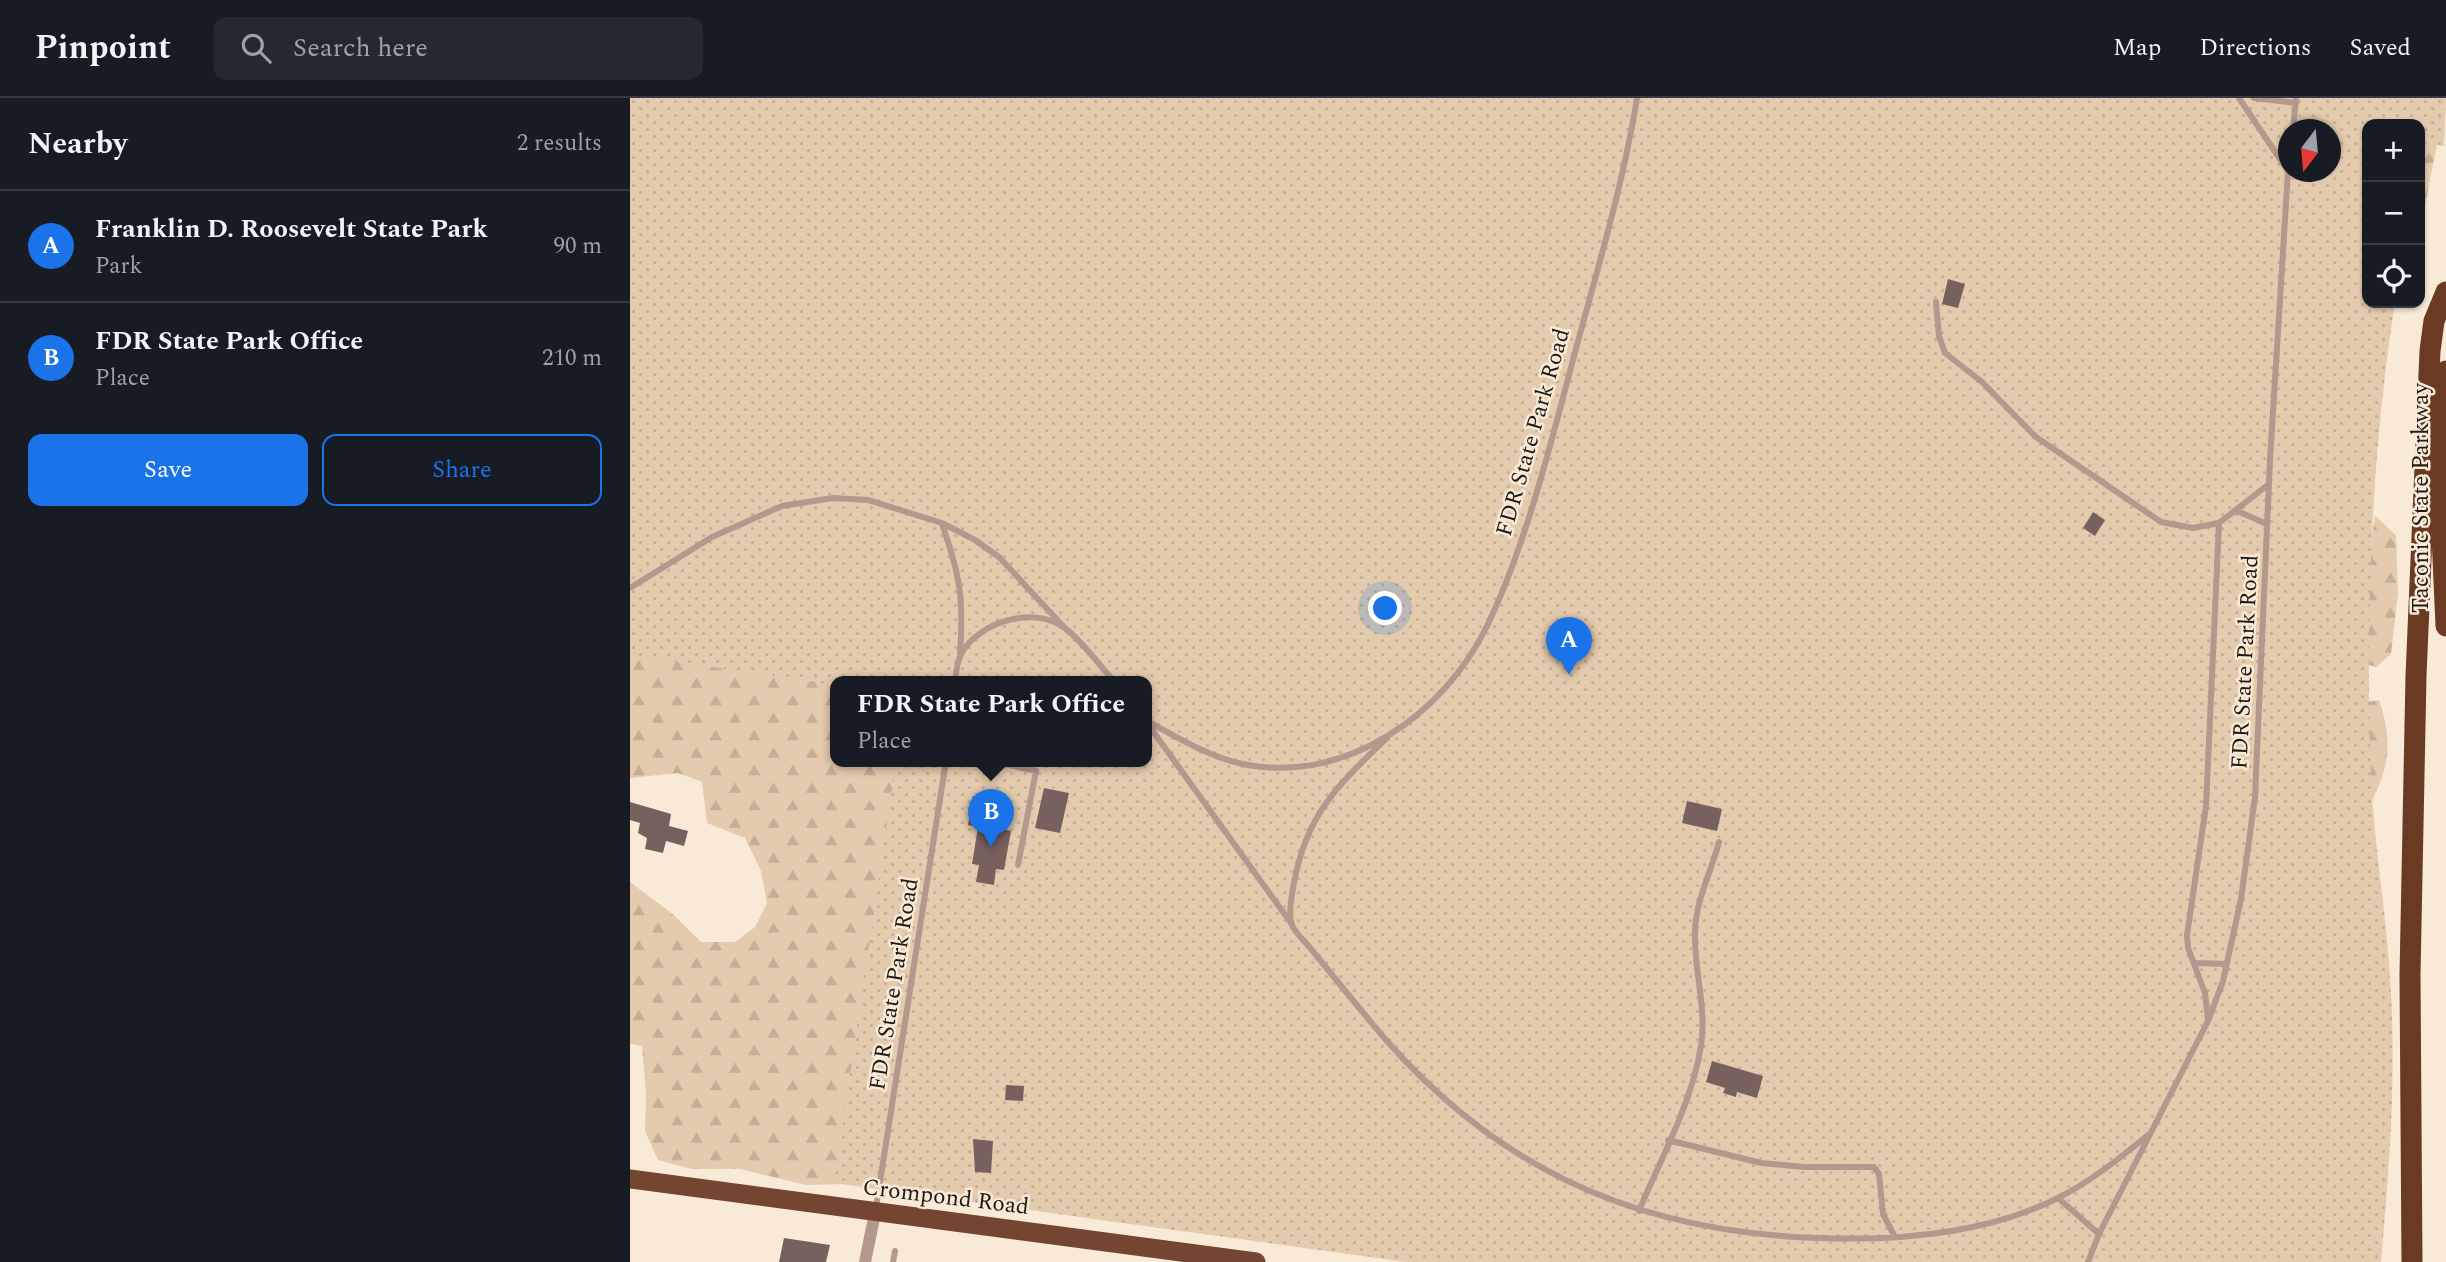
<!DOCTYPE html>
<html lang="en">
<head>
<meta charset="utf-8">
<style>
  :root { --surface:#171b24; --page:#242831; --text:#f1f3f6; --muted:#9ea1a6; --line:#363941; --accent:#1a73e8 }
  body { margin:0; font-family:Spectral,serif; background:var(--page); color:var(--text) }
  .controls { position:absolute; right:21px; top:21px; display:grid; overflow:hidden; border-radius:14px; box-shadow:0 2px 5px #0004 }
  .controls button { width:63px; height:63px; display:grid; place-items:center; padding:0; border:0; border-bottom:2px solid var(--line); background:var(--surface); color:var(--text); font:35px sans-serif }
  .compass { position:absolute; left:1648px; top:21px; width:63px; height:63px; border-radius:50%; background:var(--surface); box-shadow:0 2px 5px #0004; rotate:196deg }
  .you { position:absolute; left:756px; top:511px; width:24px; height:24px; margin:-18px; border:5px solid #fff; border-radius:50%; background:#1a73e8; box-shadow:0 0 0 10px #1a73e833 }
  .badge { display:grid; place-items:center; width:46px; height:46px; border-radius:50%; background:var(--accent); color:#fff; font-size:23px; font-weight:700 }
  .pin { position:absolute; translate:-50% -58px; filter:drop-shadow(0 2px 4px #0008) }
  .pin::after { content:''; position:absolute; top:37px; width:24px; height:21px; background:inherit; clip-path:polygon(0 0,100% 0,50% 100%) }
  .popup { position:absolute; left:200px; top:578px; width:322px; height:91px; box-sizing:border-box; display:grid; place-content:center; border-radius:14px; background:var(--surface); filter:drop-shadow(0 2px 5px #0005); font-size:23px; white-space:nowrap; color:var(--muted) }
  .popup b { font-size:26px; color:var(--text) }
  .popup::after { content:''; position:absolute; left:50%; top:100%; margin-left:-14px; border:14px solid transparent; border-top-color:var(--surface) }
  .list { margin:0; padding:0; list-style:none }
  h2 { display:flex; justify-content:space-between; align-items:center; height:91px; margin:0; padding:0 28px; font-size:30px }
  h2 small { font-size:23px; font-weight:400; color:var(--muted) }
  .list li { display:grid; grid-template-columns:46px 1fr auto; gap:21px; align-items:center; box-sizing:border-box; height:112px; padding:0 28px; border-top:2px solid var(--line) }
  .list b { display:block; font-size:26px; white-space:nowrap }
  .list p { margin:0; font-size:23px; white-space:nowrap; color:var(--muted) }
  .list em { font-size:23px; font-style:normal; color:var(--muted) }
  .actions { display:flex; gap:14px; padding:21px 28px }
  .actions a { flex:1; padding:16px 0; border:2px solid var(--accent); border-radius:14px; text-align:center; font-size:24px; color:var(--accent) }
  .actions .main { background:var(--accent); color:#fff }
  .icon { flex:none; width:38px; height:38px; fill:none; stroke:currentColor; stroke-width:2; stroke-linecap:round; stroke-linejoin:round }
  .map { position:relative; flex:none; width:1816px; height:1164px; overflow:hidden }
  header { display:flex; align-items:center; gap:42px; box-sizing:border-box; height:98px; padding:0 35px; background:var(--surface); border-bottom:2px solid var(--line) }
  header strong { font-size:33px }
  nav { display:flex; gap:38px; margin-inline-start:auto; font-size:24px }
  .search { width:490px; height:63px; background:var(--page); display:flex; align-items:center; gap:18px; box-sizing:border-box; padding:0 24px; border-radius:14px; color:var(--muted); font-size:26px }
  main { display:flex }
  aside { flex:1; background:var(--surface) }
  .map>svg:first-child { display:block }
  .forest { fill:url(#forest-firs) }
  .park { fill:url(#park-dots); fill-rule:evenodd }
  .building { fill:#77615f }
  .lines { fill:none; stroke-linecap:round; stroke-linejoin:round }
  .service { stroke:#b2988d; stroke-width:6 }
  .minor { stroke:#b2988d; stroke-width:12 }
  .trunk { stroke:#744631; stroke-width:19 }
  .motorway { stroke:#6b3a23; stroke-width:21 }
  .labels { text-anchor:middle; stroke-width:5; stroke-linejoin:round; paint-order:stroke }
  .street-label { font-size:23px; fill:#1f1a14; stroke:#f9ead8 }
</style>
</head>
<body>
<header>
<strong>Pinpoint</strong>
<div class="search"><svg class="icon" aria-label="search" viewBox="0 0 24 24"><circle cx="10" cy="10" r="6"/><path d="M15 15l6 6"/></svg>Search here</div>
<nav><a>Map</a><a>Directions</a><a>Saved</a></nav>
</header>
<main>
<aside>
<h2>Nearby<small>2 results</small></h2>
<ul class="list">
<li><span class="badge">A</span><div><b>Franklin D. Roosevelt State Park</b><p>Park</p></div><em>90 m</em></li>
<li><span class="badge">B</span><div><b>FDR State Park Office</b><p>Place</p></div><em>210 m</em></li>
</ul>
<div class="actions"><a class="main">Save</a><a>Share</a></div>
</aside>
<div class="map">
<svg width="1816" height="1164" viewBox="0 0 1816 1164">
  <defs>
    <pattern id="forest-firs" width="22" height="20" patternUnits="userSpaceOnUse" patternTransform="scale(1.75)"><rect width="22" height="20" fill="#e5cbad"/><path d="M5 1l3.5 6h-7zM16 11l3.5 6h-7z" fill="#c4ae94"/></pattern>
    <pattern id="park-dots" width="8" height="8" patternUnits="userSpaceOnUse" patternTransform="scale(1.75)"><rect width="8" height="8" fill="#e5cbad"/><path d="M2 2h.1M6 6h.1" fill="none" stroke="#c4ae94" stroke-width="1.8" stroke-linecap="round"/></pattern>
  </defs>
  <rect width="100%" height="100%" fill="#f9ead8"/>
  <!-- forest -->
  <path class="forest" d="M0,0L517,583H205V663H300L216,1086L176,1087L110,1071H62L28,1062L15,1033L16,996L12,948L0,946V784L44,817L71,844H105L125,829L137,805L131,773L115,740L77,725L72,684L48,675L0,680Z
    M1729,0H1816L1790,133V26H1737Z
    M1745,418L1766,437L1768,495L1761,556L1746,569L1725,563Z
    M1749,602C1768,656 1753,685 1726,732L1713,608Z"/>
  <!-- park -->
  <path class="park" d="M0,0H1816L1814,48L1791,45L1790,53V26H1737V205H1765C1741,356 1735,526 1741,679C1744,751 1758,823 1761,895C1766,985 1759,1074 1751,1164H776L204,1085L266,663H517V583H205V587L0,557ZM1658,32H1700V74H1658Z"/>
  <!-- building -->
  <path class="building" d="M1318,181L1335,186L1328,210L1312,206Z
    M1463,414L1475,422L1465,438L1453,430Z
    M414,690L439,695L430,735L405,730Z
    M343,698L378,703L373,731L381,733L374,772L366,771L364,787L346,784L349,767L342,766L348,729L338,727Z
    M1057,703L1092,711L1087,733L1052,725Z
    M0,704L41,716L39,728L58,733L54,748L36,743L33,755L15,751L17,740L8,735L10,725L0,722Z
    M1082,963L1133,978L1127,1000L1107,994L1106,999L1093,995L1095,990L1076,984Z
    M376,987L394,988L393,1003L375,1002Z
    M343,1041L363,1043L361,1075L345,1074Z
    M154,1140L200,1147L196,1164H149Z"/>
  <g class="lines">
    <!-- service -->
    <path class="service" d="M1624,0L1666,5
      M1663,32L1666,0
      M1306,204L1309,238L1315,255L1352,284L1406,339L1531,424L1563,430L1589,425L1639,386
      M1607,413L1637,426
      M312,426C330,477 334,501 330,555
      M0,490L82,439L152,408L203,400L238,402L312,425L345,442L369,459L434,529
      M325,583C326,574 327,564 331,556C348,524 405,506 436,531C453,544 468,566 484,583
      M517,623C549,640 582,661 618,667C718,685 815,615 857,528C893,454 918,357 939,277C963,185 992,94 1007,0
      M517,625L661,825
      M757,640C709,686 676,716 664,785C662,795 658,817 662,827C665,835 676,844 681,851C699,873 717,895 735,917C855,1066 999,1134 1189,1140C1268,1143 1356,1136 1428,1100C1460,1084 1490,1060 1518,1037
      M361,663L406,673L388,767
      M1565,865L1597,866
      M1578,922L1575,895L1558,850L1557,837L1576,708L1589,425
      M1038,1042L1131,1065L1174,1069H1244L1249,1076L1253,1116L1265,1139
      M1428,1100L1469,1136
      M246,1109L316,663
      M1009,1113C1031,1060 1062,1005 1071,948C1077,911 1064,873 1065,836C1065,803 1081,775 1089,744
      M263,1164L265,1153
      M1458,1164L1469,1136L1578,923L1593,883L1611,801L1625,699L1640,362L1658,73L1609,0"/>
    <!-- minor -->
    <path class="minor" d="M235,1164L245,1115"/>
    <!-- trunk -->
    <path class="trunk" d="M0,1081L626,1164"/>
    <!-- motorway -->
    <path class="motorway" d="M1816,273L1811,416L1816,528
      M1782,1164L1780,877L1786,578L1800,253L1804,223L1816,194"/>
  </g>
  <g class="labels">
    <!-- street labels -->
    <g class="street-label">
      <text transform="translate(902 334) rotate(-74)" y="8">FDR State Park Road</text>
      <text transform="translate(1790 400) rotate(-90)" y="8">Taconic State Parkway</text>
      <text transform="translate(1614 564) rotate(-87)" y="8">FDR State Park Road</text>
      <text transform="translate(263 886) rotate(-81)" y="8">FDR State Park Road</text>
      <text transform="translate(316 1098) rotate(7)" y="8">Crompond Road</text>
    </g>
  </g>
</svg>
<div class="controls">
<button>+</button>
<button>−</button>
<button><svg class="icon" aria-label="locate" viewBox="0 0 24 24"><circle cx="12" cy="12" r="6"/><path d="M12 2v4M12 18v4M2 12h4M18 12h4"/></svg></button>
</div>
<svg class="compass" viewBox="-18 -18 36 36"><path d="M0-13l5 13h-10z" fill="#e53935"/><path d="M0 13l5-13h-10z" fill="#9ea1a6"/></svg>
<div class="you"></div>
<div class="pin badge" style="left:939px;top:577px">A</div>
<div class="pin badge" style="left:361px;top:749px">B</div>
<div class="popup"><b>FDR State Park Office</b>Place</div>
</div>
</main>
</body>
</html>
